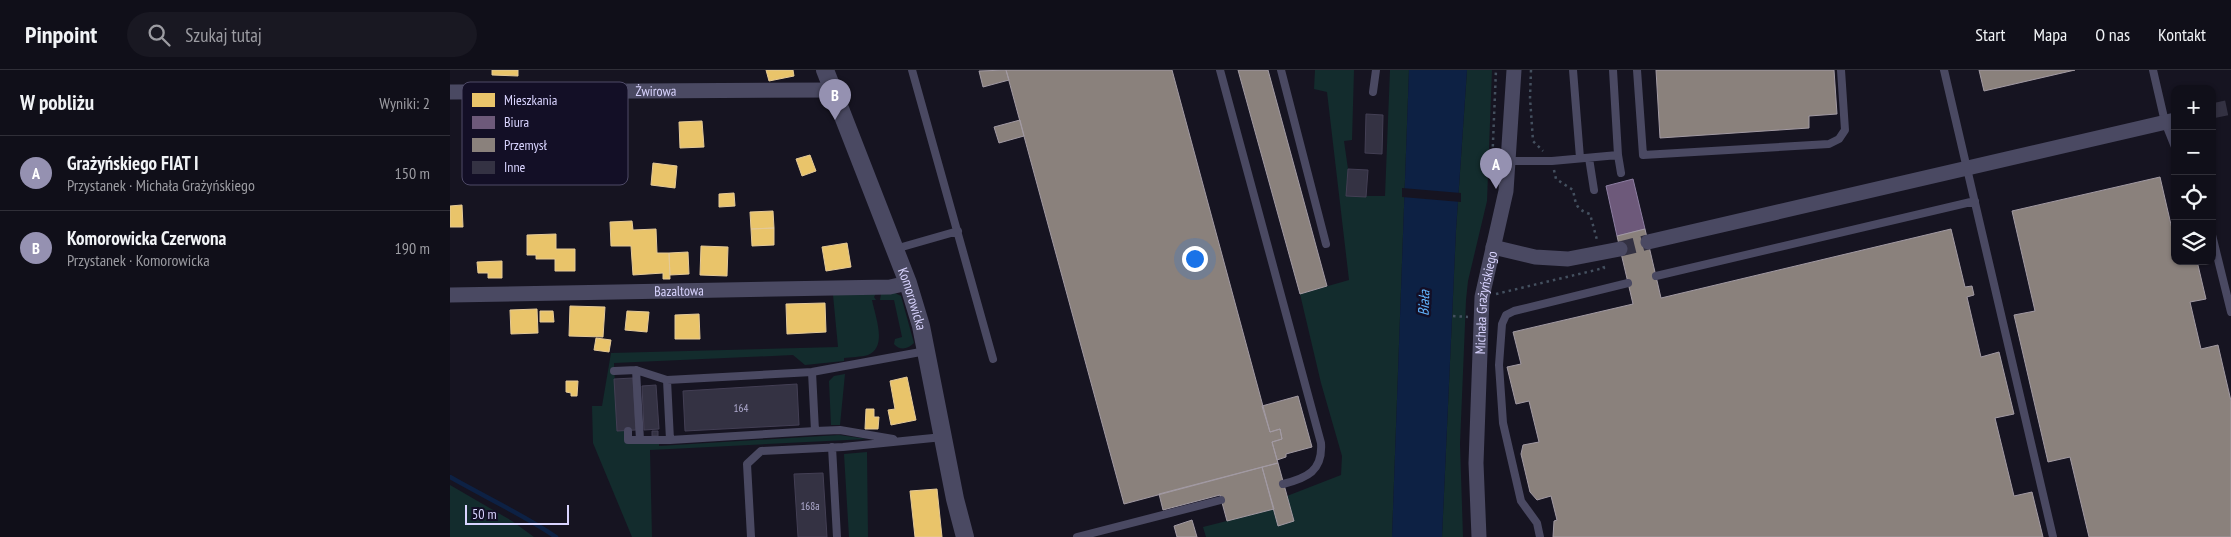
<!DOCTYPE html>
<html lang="pl">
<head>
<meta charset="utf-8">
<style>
  :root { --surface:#100f19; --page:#191822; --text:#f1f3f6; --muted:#9c9ca2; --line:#302f38; --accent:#9591b1 }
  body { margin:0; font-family:"PT Sans Narrow",sans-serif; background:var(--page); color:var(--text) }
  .controls { position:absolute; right:15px; top:15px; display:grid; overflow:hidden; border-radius:10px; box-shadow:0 1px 4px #0004 }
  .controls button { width:45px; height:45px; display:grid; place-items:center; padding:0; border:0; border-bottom:1px solid var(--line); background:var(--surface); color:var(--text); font:25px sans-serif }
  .scale { position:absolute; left:15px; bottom:12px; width:104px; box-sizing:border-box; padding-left:5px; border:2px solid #d9d4ff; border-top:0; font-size:14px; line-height:18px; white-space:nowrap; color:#d9d4ff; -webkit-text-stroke:4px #130f26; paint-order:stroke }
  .you { position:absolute; left:744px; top:188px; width:18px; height:18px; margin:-12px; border:4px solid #fff; border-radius:50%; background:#1a73e8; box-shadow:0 0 0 8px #1a73e833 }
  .badge { display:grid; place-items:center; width:32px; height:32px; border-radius:50%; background:var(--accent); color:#fff; font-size:16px; font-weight:700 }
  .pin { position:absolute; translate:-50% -41px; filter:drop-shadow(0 1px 2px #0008) }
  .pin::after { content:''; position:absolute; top:26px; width:18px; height:15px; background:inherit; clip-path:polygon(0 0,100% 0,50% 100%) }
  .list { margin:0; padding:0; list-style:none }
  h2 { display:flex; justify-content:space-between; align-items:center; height:65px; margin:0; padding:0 20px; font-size:21px }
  h2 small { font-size:16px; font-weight:400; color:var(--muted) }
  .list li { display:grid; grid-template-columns:32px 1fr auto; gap:15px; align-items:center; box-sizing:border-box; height:75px; padding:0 20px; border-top:1px solid var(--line) }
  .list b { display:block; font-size:19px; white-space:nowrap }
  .list p { margin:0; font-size:16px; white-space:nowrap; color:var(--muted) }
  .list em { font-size:16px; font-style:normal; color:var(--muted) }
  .icon { flex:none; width:28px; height:28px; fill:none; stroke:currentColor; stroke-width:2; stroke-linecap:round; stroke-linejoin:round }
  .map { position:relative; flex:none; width:1781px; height:467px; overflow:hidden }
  header { display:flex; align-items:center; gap:30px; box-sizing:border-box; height:70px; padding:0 25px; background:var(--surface); border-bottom:1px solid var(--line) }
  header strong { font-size:24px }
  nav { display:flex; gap:28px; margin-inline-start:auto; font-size:18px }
  .search { width:350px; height:45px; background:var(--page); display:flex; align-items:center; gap:12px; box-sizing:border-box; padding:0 18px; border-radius:28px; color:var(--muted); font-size:19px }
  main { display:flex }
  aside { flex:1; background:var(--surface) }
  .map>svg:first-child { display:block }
  .green { fill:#132c2d }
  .water { fill:#0d2144 }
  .pier { fill:#161421 }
  .homes { fill:#e9c46a; stroke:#e4c997 }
  .offices { fill:#6d597a; stroke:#8d7ea2 }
  .industry { fill:#8a817c; stroke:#a29aa3 }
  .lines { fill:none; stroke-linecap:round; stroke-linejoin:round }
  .stream { stroke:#0d2144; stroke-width:4.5 }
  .building { fill:#343243; stroke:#433f54 }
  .minor-tunnel { stroke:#333142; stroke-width:15; stroke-dasharray:15 8; stroke-linecap:butt }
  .path { stroke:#44505f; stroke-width:2.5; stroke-dasharray:2.5 4; stroke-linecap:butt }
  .service { stroke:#4a4962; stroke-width:8 }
  .minor { stroke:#4a4962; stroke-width:15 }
  .tertiary { stroke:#4a4962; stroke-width:18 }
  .labels { text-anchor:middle; stroke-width:5; stroke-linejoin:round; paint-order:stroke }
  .number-label { font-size:11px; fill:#b0acd0 }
  .street-label { font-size:14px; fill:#d9d4ff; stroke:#130f26 }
  .water-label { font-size:15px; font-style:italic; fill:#62b6ff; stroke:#130f26 }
  .key { fill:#130f26; stroke:#4e4a67; stroke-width:1 }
  .key-label { font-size:14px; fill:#d9d4ff }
</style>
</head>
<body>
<header>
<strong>Pinpoint</strong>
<div class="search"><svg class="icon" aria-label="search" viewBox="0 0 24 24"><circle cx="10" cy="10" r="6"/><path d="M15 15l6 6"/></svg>Szukaj tutaj</div>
<nav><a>Start</a><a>Mapa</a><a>O nas</a><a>Kontakt</a></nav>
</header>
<main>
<aside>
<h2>W pobliżu<small>Wyniki: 2</small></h2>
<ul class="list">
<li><span class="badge">A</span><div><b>Grażyńskiego FIAT I</b><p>Przystanek · Michała Grażyńskiego</p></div><em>150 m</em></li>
<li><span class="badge">B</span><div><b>Komorowicka Czerwona</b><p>Przystanek · Komorowicka</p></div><em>190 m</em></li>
</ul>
</aside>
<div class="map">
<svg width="1781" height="467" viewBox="0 0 1781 467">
  <rect width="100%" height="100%" fill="#161421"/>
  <!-- green -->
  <path class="green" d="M865,0H904L902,70L894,71L898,99L896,126H935L940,0H959L942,467H756L753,457L824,439L828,455L843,451L837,426L891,405L892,386L871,313L850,224L899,210L877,22L864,19Z
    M1017,0H1042L1037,131L1018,211L1016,230L1010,374L1013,467H992L1006,160Z
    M443,222L451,226L464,273C458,279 450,281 444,274L445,269L452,267L444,230H430L431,224Z
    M426,223L424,227L426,230H422C425,246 438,277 418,285C411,287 401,287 394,288V291L355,295L343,285L164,293L167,361H176L177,372L209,370V376L389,365L417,369L200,380L202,467H182L143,373L142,336H152L161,283L388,277L383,225Z
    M395,304L390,355H381L379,311L384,306Z
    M417,382L418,467H399L394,384Z
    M0,415L62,451L84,467H0Z"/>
  <!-- water -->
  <path class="water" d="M959,0H1017L1006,160L992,467H942Z"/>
  <!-- pier -->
  <path class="pier" d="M952,118L1011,123V132L952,127Z"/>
  <!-- homes -->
  <path class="homes" d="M42,0H68V6L42,5Z
    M316,0H343L344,6L319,11Z
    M252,51L254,77L230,78L229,52Z
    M360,85L366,101L352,106L346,89Z
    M203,93L227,96L225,118L201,115Z
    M284,123L285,136L269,137V124Z
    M12,135L13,157H0V136Z
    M323,141L324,158L301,159L300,142Z
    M182,151L183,160L206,159L207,183H219L220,209H213V203L183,205L181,176H161L160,152Z
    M324,158V175L302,176L301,159Z
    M106,164V179H125V201H105V189H86V185H77V165Z
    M397,173L401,197L376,201L372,177Z
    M251,176L278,177L277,206L250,205Z
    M238,182L239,204L220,205L219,183Z
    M52,191V208H38V203H28L27,192Z
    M375,233L376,262L337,264L336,234Z
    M120,236L155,237L153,267L119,266Z
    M87,239L88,263L61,264L60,240Z
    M90,241H103L104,252H90Z
    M177,241L199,242L197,262L175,260Z
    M249,244L250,269H225V245Z
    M146,268L161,270L159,282L144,280Z
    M457,307L466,350L441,355L438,340L445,339L440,311Z
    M116,311H128L127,326H121V323L116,322Z
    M416,339H424V347H429L428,359H415Z
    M487,419L492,467H465L460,421Z"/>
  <!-- offices -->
  <path class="offices" d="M1183,109L1195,159L1167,166L1156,116Z"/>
  <!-- industry -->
  <path class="industry" d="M556,0H722L820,362L830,359L832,369L822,372L828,393L674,434Z
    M556,0L559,10L533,17L529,1Z
    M788,0H818L877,216L850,224Z
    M1206,0H1384L1387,44L1359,46V58L1210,68Z
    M1529,0H1625L1534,21Z
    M570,50L574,66L549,73L544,57Z
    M1710,107L1722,159L1725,158V191H1747L1756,229L1740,232L1751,279L1768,275L1781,331V467H1639L1620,387L1598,392L1564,245L1585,241L1562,141Z
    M1195,159L1211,228L1501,159L1515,217L1522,216L1524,225L1517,227L1531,287L1549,282L1564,344L1545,348L1564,426L1582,422L1593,467H1103L1104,451L1107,450L1101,426L1087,430L1080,422L1071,384L1073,375L1089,372L1079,331L1066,334L1057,297L1071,294L1063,262L1183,234L1167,166Z
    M848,326L862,377L836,384V387L827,390L822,372L832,369L830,359L820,362L812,336Z
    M828,393L844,451L828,456L812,397Z
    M812,397L824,439L777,451L770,425L713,440L709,424Z
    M742,450L747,467H727L724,456Z"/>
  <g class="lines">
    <!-- stream -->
    <path class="stream" d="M0,407C35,427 72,444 106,467"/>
  </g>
  <!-- building -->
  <path class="building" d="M916,44L933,45L932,84L915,83Z
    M898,99L918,100L916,127L896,126Z
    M183,308L186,360L167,361L164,309Z
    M347,314L349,355L235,361L233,321Z
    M206,315L209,359L194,360L192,316Z
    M202,361H208V366H202Z
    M373,403L377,467H348L344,404Z"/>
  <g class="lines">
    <!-- minor-tunnel -->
    <path class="minor-tunnel" d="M1762,41L1781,37
      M1170,179L1198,172"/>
    <!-- path -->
    <path class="path" d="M1081,0L1080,28L1083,71L1093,81
      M1042,96L1046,0
      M1104,100L1106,109L1123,120C1126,134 1125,139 1140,144L1147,170
      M1046,224L1154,198L1153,195
      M1003,246L1018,247"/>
    <!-- service -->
    <path class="service" d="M462,0L543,289
      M770,0L871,373C873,401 857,408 833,414
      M831,0L876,174
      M1123,0L1130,88
      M1187,0L1193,85L1379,74L1389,69L1395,60L1391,0
      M1494,0L1603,467
      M1703,0L1715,52L1725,77
      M923,22L926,0
      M1168,85L1171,103
      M1139,88L1144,120
      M1060,91H1102L1168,85L1163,0
      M1762,165L1781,242
      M445,179L508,161
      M1206,206L1525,131
      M186,300L190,370
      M164,301L186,300L217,310
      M362,302L365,361L220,370L217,310L362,302L476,281
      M178,361V370H220
      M365,361L390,360L443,369
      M382,377L387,467
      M301,467L297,394L311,381L393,377L493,367
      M627,467L771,430
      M1090,467L1087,453L1071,431L1053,353L1049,295L1052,254L1056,245L1064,241L1178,213"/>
    <!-- minor -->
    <g class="minor">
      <path id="s1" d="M0,22L383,20"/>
      <path d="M1198,172L1725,50"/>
      <path d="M1043,177L1085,187L1118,189L1170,179"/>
      <path id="s2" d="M0,225L440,217L458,213"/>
      <path id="s3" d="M1029,467L1026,393L1032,227L1056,121L1064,0"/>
    </g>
    <!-- tertiary -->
    <path class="tertiary" id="s4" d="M375,0L458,213L471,256L505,429L515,467"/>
  </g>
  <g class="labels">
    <!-- number labels -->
    <g class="number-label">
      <text x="291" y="342">164</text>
      <text x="360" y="440">168a</text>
    </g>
    <!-- street labels -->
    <g class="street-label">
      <text dy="5" stroke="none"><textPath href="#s1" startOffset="206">Żwirowa</textPath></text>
      <text dy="5" stroke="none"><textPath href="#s2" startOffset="229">Bazaltowa</textPath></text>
      <text dy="5" stroke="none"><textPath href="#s4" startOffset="245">Komorowicka</textPath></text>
      <text dy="5" stroke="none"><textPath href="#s3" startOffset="235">Michała Grażyńskiego</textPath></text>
    </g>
    <!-- water labels -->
    <g class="water-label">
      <text transform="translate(974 233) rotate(-88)" y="5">Biała</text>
    </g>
  </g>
  <!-- legend -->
  <rect x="12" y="12" width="166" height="103" rx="8" class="key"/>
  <rect x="22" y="23" width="23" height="14" fill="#e9c46a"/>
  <rect x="22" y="46" width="23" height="13" fill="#6d597a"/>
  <rect x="22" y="68" width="23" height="14" fill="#8a817c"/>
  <rect x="22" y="91" width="23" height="13" fill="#343243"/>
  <g class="key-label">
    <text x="54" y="35">Mieszkania</text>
    <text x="54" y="57">Biura</text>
    <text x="54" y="80">Przemysł</text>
    <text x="54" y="102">Inne</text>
  </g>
</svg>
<div class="controls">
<button>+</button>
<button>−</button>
<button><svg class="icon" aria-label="locate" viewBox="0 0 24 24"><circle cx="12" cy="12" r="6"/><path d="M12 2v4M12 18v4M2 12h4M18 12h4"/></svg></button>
<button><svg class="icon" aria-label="layers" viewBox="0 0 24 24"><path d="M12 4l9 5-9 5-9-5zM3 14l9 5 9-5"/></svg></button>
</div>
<div class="scale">50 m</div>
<div class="you"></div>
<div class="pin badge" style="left:1046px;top:119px">A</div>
<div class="pin badge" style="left:385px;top:50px">B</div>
</div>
</main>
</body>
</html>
